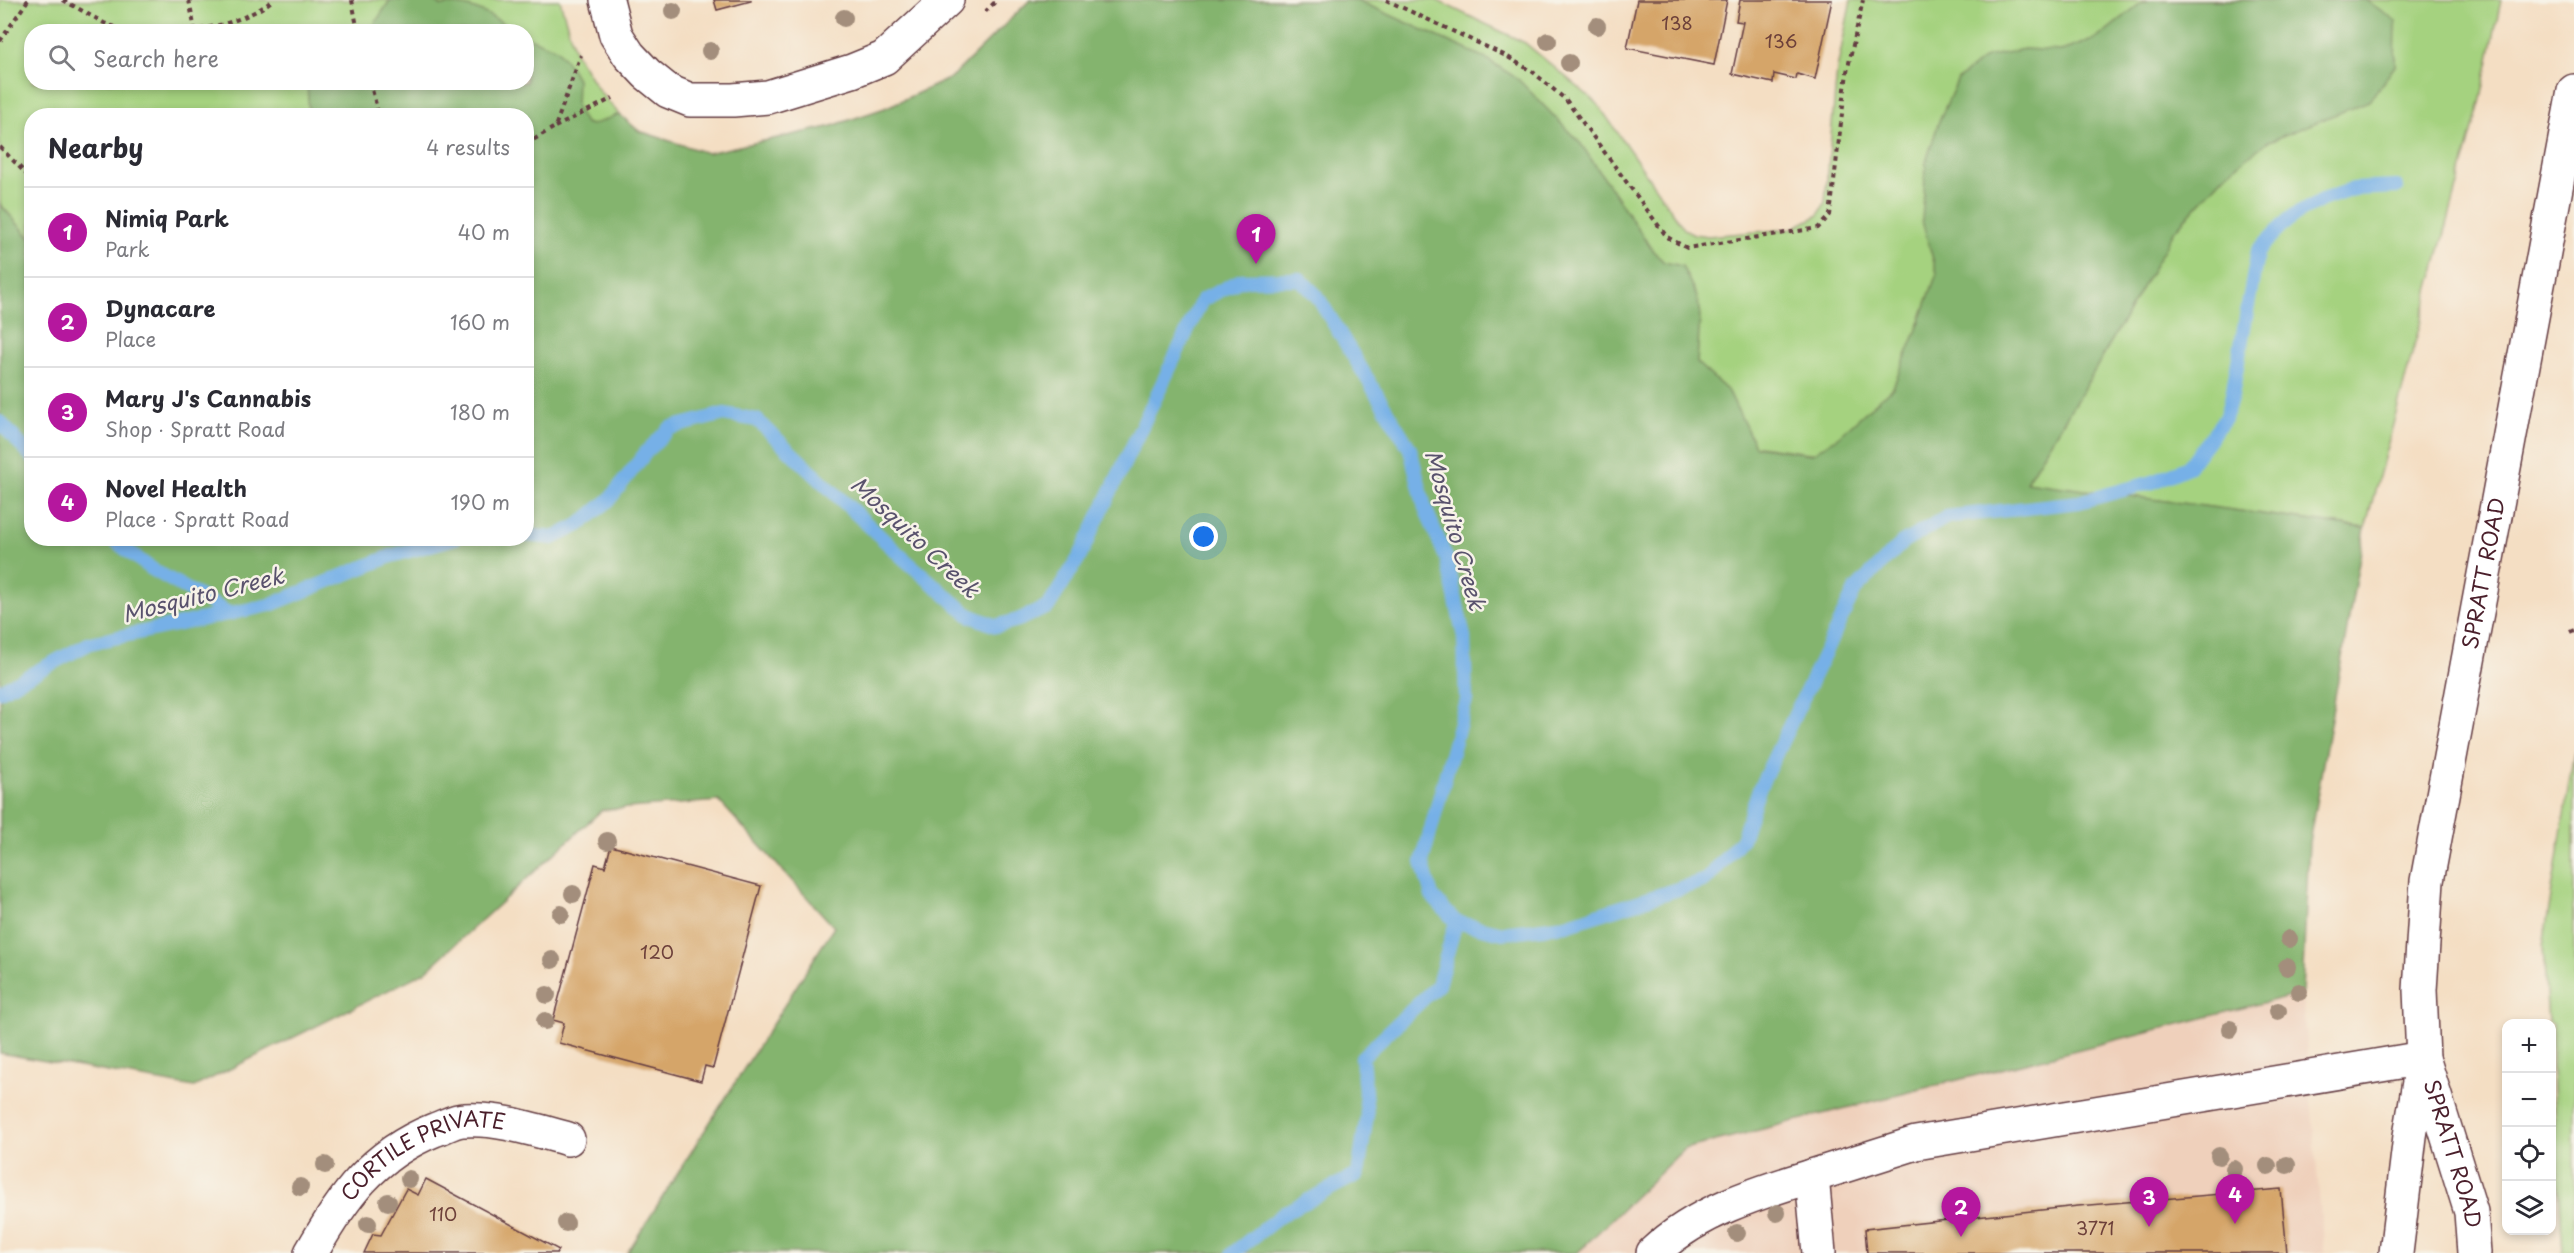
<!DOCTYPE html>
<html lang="en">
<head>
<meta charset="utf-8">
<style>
  :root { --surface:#fff; --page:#f7f7f7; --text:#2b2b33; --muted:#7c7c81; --line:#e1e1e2; --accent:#b5179e }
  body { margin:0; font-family:"Playpen Sans",sans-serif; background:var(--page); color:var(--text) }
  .controls { position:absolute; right:18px; bottom:18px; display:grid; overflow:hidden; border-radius:12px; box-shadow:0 3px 9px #0003 }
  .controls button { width:54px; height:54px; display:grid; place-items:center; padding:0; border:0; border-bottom:2px solid var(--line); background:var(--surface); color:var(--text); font:30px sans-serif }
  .you { position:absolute; left:1204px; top:537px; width:21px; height:21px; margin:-15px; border:4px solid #fff; border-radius:50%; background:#1a73e8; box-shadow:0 0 0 9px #1a73e833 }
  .badge { display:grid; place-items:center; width:39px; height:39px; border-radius:50%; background:var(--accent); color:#fff; font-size:20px; font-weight:700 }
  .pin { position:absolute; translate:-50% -50px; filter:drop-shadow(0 2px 3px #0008) }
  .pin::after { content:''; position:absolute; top:32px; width:21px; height:18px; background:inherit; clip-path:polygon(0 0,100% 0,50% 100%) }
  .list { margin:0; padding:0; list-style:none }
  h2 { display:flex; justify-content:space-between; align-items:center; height:78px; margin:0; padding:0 24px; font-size:26px }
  h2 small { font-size:20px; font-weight:400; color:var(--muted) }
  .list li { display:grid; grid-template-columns:39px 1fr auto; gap:18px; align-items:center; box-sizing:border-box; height:90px; padding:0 24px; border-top:2px solid var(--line) }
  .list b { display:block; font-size:22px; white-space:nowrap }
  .list p { margin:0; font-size:20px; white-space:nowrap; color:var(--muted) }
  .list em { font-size:20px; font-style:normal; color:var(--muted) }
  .icon { flex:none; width:33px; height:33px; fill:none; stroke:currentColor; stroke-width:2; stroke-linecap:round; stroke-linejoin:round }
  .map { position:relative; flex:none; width:2574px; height:1253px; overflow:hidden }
  .search { position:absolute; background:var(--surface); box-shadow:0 3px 9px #0003; left:24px; top:24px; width:510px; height:66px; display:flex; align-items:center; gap:15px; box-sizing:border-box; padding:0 21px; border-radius:24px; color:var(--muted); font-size:22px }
  .panel { position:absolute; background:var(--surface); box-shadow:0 3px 9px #0003; left:24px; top:108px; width:510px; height:438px; border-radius:24px }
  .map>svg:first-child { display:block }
  .built { fill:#efd0bb }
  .green { fill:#a5d27f; stroke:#787855; stroke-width:1.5; fill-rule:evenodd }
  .forest { fill:#84b46e; stroke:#676a4c; stroke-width:1.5 }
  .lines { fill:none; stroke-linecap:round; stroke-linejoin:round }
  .stream { stroke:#76b0e7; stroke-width:14 }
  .building { fill:#d5a569 }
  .minor-casing { stroke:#643c42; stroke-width:36 }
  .path { stroke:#643c42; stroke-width:4; stroke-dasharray:4.5 4.5; stroke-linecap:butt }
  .minor { stroke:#fff; stroke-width:33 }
  .tree { fill:#a38e7b }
  .labels { text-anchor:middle; stroke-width:5; stroke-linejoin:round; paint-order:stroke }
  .number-label { font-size:18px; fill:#6d403a }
  .street-label { font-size:21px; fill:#4a1f2b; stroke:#f7f3e8 }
  .water-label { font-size:22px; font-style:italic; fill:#59526d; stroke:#f7f3e8 }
</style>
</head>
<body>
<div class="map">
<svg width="2574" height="1253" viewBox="0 0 2574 1253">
  <rect width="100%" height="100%" fill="#f7f3e8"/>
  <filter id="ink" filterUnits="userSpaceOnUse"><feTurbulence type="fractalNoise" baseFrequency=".0167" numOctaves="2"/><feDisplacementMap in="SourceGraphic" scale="12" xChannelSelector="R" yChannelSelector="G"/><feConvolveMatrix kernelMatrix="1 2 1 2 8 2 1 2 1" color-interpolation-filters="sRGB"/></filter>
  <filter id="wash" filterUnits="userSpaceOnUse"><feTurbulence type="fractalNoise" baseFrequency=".008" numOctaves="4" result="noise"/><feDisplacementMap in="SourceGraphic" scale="24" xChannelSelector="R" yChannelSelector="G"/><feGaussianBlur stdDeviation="1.35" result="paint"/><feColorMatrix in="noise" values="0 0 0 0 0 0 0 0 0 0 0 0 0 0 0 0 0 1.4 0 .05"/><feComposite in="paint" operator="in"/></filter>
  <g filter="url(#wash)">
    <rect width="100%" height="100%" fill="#f4dec3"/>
    <!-- built -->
    <path class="built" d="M2302,993L2324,1253H1577L1684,1149Z"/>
    <!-- green -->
    <path class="green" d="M0,0H560L575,52L599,91L619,114L639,131L707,153L829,127L885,108L951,78L1030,0H1436L1525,43L1597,103L1684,229L1694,234L1708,236L1791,229L1819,215L1825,202L1837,70L1851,0H2501L2481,99L2365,528L1439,403L526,116H32L31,239L0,204ZM32,32H526V82H32Z
      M2574,752V1253H2563L2552,1074V1024L2548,1023L2543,946Z"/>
    <!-- forest -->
    <path class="forest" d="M390,0H431L442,6C465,0 496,17 514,31H370Z
      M1030,0H1357L1485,58L1518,79L1581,144L1653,251L1664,262L1682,266L1697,297L1700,316L1697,363L1729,392L1755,446L1812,454L1839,436L1893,387L1916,332L1937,273L1922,221L1926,162L1939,121L1958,79L1986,57L2024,49L2061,51L2096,39L2141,3L2150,0H2366L2396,21L2395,66L2369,101L2267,142L2224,176L2175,230L2089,380L2026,482L2365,528L2309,842L2302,993L1684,1149L1577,1253H627L834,927L719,801L602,810L425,972L194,1087L0,1053V204L31,239L32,538H526V116L309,115L307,83L526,82L527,37L557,49L569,65L577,79L576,107L585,123L592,125L619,114L639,131L707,153L829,127L885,108L951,78Z"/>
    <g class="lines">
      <!-- stream -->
      <path class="stream" d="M0,422L32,457
        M526,535L553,538L579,525L609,500L647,451L670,428L724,414L757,420L903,558L969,615L996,626L1018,620L1048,607L1080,556L1202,300L1241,280L1300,279L1317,296L1410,449L1425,508L1447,560L1464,637L1466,700L1422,862L1432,896L1456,922L1503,933L1566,925L1706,880L1742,839L1759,789L1855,590L1902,543L1947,517L2079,502L2153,482L2188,467L2225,418L2232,395L2258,250L2290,218L2322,200L2353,189L2397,187
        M111,538L150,568L230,614
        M0,691L90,643L270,605L391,556L455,538
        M1233,1253L1284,1213L1358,1174L1367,1115L1362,1057L1438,985L1456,922"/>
    </g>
    <g id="blocks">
      <!-- building -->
      <path class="building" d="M714,0H751V1L717,10Z
        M1637,0H1727L1714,65L1627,48Z
        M1740,0H1832L1815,79L1797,74L1796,79L1774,74L1773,83L1732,74L1743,22L1736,21Z
        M611,846L761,886L713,1068L705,1066L701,1081L559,1043L564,1023L553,1020L595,864L605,867Z
        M426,1179L559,1250L557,1253H364L373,1234L381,1235L406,1189L418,1195Z
        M2281,1189L2287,1253H1867L1865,1229L2078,1206Z"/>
    </g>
  </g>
  <g filter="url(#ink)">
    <use href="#blocks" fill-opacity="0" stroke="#643c42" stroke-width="1.5"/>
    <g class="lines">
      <defs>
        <g id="minor">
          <path d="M607,0L616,35L629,55L647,74L668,91L690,100H733L768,97L852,71L884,58L947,0"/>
          <path id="s1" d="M2425,1064L2471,1212L2474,1253"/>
          <path id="s2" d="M311,1253C343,1197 372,1155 434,1130C444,1127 454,1120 464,1120C500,1118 534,1130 568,1139"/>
          <path d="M1653,1253C1696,1212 1756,1193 1812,1176"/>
          <path d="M1819,1253L1812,1176L1916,1143L2423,1058"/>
          <path id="s3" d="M2396,1253L2410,1136L2423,1058L2420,990L2427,881L2574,91"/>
        </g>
      </defs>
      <!-- minor casing -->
      <use href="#minor" class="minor-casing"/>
      <!-- path -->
      <path class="path" d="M63,0L104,23L127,32
        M189,0L195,30
        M352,0L358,32
        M1386,0L1506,56L1533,72L1566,100L1667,237L1687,248L1818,228L1830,215L1847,72L1863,0
        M985,12L997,0
        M182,32C213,28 248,20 273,0
        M0,41L28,0
        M370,82L379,116
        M555,127L613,98
        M526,144L555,127L581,55
        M0,147L32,180
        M2570,632L2574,630"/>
      <!-- minor -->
      <use href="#minor" class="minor"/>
    </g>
    <!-- trees -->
    <g class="tree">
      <circle cx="673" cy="11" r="9"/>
      <circle cx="844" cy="18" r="9"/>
      <circle cx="1597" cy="26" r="9"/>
      <circle cx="1548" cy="41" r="9"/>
      <circle cx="710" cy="51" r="9"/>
      <circle cx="1569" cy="63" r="9"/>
      <circle cx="607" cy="841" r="9"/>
      <circle cx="573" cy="894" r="9"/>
      <circle cx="561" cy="914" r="9"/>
      <circle cx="2289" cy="939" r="9"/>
      <circle cx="552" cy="960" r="9"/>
      <circle cx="2287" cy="967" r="9"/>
      <circle cx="2299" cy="992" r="9"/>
      <circle cx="547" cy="995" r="9"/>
      <circle cx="2278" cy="1011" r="9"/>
      <circle cx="545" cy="1021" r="9"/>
      <circle cx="2230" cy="1029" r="9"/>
      <circle cx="2219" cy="1156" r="9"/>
      <circle cx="325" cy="1165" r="9"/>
      <circle cx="2287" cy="1165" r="9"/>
      <circle cx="2268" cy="1166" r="9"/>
      <circle cx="2234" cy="1169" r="9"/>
      <circle cx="409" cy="1179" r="9"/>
      <circle cx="300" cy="1187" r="9"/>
      <circle cx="388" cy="1202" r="9"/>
      <circle cx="1777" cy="1213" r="9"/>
      <circle cx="566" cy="1223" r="9"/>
      <circle cx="368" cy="1224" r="9"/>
      <circle cx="1737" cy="1233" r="9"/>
    </g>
  </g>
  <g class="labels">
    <!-- number labels -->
    <g class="number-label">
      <text x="1677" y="30">138</text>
      <text x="1781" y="48">136</text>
      <text x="657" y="959">120</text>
      <text x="443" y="1221">110</text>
      <text x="2095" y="1235">3771</text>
    </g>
    <!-- street labels -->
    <g class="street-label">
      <text dy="7" stroke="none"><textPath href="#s3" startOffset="687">SPRATT ROAD</textPath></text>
      <text dy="7" stroke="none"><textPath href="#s1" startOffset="94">SPRATT ROAD</textPath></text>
      <text dy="7" stroke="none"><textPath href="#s2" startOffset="158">CORTILE PRIVATE</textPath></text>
    </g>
    <!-- water labels -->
    <g class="water-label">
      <text transform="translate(1455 530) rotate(74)" y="8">Mosquito Creek</text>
      <text transform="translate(915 537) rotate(43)" y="8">Mosquito Creek</text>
      <text transform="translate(203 595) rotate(-14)" y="8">Mosquito Creek</text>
    </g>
  </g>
</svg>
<div class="controls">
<button>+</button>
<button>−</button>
<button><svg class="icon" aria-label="locate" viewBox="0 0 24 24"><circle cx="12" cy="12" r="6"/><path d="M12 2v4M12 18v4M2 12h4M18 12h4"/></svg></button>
<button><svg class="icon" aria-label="layers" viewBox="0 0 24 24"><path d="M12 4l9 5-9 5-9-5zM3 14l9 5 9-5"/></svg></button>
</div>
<div class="you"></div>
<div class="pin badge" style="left:1256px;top:264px">1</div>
<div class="pin badge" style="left:1961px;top:1237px">2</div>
<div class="pin badge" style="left:2149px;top:1227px">3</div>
<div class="pin badge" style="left:2235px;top:1224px">4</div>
<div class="search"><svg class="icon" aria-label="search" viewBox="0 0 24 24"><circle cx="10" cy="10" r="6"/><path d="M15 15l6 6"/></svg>Search here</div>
<section class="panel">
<h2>Nearby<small>4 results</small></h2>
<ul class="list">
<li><span class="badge">1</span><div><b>Nimiq Park</b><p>Park</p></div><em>40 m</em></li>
<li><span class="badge">2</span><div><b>Dynacare</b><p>Place</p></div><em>160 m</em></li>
<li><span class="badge">3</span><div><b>Mary J's Cannabis</b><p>Shop · Spratt Road</p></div><em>180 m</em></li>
<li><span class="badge">4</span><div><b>Novel Health</b><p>Place · Spratt Road</p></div><em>190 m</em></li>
</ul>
</section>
</div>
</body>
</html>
